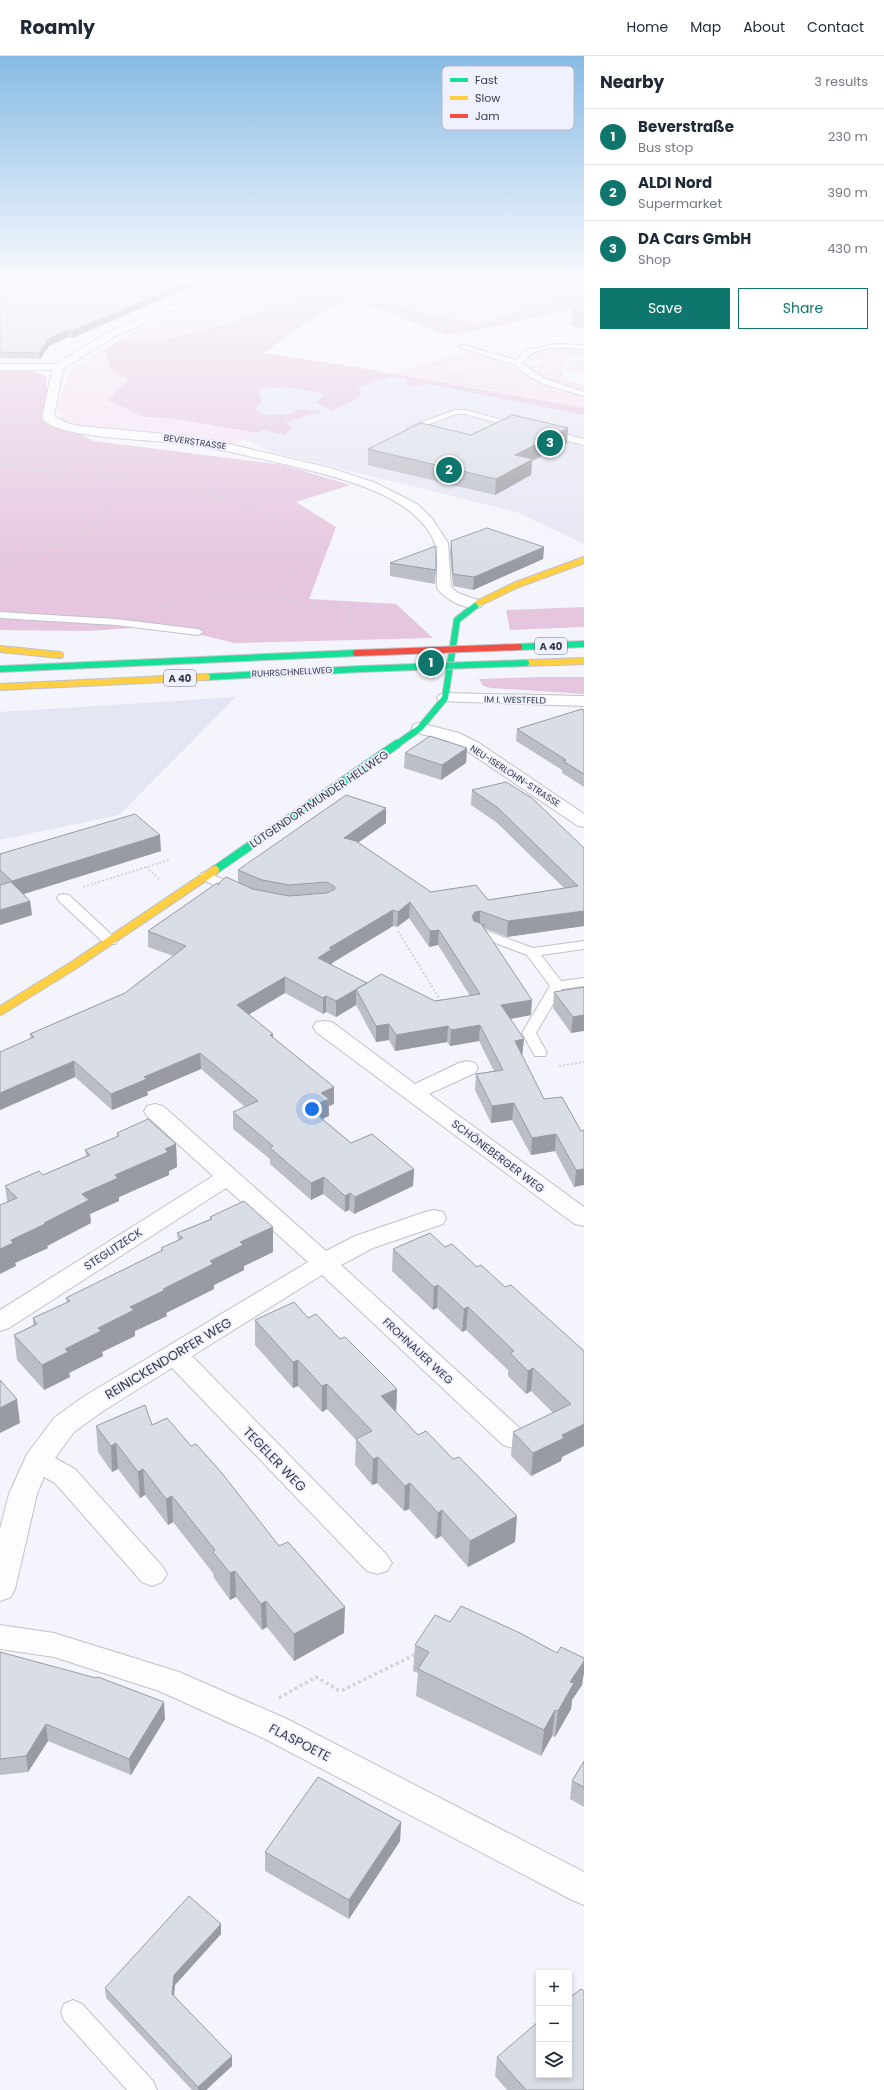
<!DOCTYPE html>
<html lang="en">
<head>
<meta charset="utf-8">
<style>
  :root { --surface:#fff; --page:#f2f2f3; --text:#1f2937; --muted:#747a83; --line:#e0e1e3; --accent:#0f766e }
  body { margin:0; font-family:Poppins,sans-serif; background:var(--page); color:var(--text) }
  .controls { position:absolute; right:12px; bottom:12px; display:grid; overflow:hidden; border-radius:0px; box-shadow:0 2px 6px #0003 }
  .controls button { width:36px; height:36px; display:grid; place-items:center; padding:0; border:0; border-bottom:1px solid var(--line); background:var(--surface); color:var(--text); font:20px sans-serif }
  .you { position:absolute; left:312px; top:1053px; width:14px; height:14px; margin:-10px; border:3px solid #fff; border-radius:50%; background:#1a73e8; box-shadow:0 0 0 6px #1a73e833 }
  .badge { display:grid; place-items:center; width:26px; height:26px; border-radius:50%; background:var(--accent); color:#fff; font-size:13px; font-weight:700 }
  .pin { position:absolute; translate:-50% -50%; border:2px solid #fff; box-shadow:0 1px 4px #0006 }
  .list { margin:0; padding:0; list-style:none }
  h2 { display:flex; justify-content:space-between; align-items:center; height:52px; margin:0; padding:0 16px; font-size:17px }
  h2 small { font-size:13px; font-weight:400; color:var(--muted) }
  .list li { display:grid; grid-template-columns:26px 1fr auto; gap:12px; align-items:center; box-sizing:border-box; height:56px; padding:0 16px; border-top:1px solid var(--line) }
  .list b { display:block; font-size:15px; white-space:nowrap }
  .list p { margin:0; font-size:13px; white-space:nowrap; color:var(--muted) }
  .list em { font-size:13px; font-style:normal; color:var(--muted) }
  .actions { display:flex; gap:8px; padding:12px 16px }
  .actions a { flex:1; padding:9px 0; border:1px solid var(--accent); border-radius:0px; text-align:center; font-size:14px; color:var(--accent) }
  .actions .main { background:var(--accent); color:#fff }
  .icon { flex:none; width:22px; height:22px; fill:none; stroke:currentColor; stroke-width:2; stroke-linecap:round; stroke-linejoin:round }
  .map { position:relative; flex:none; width:584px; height:2034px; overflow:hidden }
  header { display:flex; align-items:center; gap:24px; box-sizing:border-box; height:56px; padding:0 20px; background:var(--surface); border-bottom:1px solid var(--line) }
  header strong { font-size:19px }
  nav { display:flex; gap:22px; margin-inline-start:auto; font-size:14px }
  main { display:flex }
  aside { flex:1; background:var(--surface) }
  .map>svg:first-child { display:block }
  .built { fill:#e5e6f3 }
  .green { fill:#f5e0f2 }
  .forest { fill:#e5c6de }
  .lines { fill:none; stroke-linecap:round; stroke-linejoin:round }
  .lane-casing { stroke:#c1c1ca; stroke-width:2 }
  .street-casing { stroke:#c1c1ca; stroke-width:2 }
  .fast-far1-casing { stroke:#c1c1ca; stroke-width:8 }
  .fast-casing { stroke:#c1c1ca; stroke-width:10 }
  .slow-far1-casing { stroke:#c1c1ca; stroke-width:8 }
  .slow-casing { stroke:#c1c1ca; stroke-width:10 }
  .path-far2 { stroke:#d3d4d7; stroke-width:1.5; stroke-dasharray:1 1; stroke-linecap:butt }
  .path-far1 { stroke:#d3d4d7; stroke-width:2; stroke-dasharray:2 2; stroke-linecap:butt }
  .path { stroke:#d3d4d7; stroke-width:3.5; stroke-dasharray:3 3; stroke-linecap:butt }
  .lane { fill:#fdfdff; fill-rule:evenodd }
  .street { fill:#fdfdff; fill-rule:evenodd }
  .fast-far1 { stroke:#16e098; stroke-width:6 }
  .fast { stroke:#16e098; stroke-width:8 }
  .slow-far1 { stroke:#ffcf43; stroke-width:6 }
  .slow { stroke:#ffcf43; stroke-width:8 }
  .fast-bridge-casing { stroke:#c1c1ca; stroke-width:8; stroke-linecap:butt }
  .jam-bridge-casing { stroke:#c1c1ca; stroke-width:8; stroke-linecap:butt }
  .fast-bridge { stroke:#16e098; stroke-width:6 }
  .jam-bridge { stroke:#f24e42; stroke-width:6 }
  .wall { fill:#bbbec6; fill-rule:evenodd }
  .shaded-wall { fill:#989ba1 }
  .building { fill:#d9dde6; stroke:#989ba1; fill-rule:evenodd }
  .labels { text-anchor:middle; stroke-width:3.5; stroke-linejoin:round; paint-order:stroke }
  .far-street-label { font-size:9px; fill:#383946; stroke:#f0f1ff }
  .shield { fill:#f0f1ff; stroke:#6f707e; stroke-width:1 }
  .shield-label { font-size:10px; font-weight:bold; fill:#383946 }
  .street-label { font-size:11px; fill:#383946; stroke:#f0f1ff }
  .near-street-label { font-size:13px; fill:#383946; stroke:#f0f1ff }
  .key { fill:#f0f1ff; stroke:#b9bac8; stroke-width:1 }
  .key-label { font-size:11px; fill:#383946 }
</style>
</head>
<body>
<header>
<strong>Roamly</strong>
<nav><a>Home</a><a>Map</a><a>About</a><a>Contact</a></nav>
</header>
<main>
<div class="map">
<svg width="584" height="2034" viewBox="0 0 584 2034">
  <rect width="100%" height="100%" fill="#f4f4fc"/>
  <!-- built -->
  <path class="built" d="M353,312L584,355V488L517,456L272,396L245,383L258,377L226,362L254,327Z
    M236,641L119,759L0,784V656Z"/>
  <!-- green -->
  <path class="green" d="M282,226H565L584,251L449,279L381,252L277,228Z
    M251,235L300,241L283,249H273L231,267L195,277L165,283H122L139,274L214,240L226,242Z
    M564,292L584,293V297L579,298L583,299H569L566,303L573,304L564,309L562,314L529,311L528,309H540L539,304H529V300C538,293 552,293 564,292Z
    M105,293L112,315L128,324L107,344L144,361L177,363L258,377L234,388L170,377L81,370L63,366L57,351L71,313Z
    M470,295L505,307L535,325L553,333L584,341V352L393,317Z
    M579,303L584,305V316L566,314L567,310Z
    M530,313L561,315L568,322L567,324L584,330V336L543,322Z"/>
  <!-- forest -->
  <path class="forest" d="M244,226H320L306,231L476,268L487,267L559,239L506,226H576L584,228V251L447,280L381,253L348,245L320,257L263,297L356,311L584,352V359L429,328L415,331L406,329V323L392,321L358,331L362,337L354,344L332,355L316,347L325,338L300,333L264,331L259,334L261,346L255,353L264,359L291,358L299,353L324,356L307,359L284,368L293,371L285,379L263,374L258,377L177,363L144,361L107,344L128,324L112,315L105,293L122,283H165L195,277L231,267L273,249H283L299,241L251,235L226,242L214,240Z
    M0,312H22L46,320L48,355L61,370L94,385L284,409L350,429L296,446L336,471L309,543L396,548L433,582L235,587L163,570L88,575L0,574Z
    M584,551V571L510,574L506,554Z
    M539,621H584V638L491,632L483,630L479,623Z"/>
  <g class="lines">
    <defs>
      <path id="lane" d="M557,288L584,289V293C565,291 534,288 522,307L543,322L584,336V340L546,329L530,321L515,309L459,291L463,289L516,304L526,294Z
        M455,354H465L525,370L521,373L465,358H456L414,374L407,372Z
        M548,374L584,383V389L545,379V375Z
        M0,556L116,563L198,573L203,576L198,579L116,569L0,562Z
        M206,816L243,832L245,835L238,839L233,838L201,823L200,820L201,817Z
        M64,838L69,839L115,882L117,885L115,888H105L59,845L57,842L59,839Z
        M479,872L533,892L584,885V893L541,899L561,925L584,922V930L562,933L536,977L547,997L545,1000H535L522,977L550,930L527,899L474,879L472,876L474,873Z
        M73,1944L82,1948L153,2025L157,2034H127L64,1964L61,1956L64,1948Z"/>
      <path id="street" d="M225,226H238L116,280L63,313L54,360L67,367L79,370L176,379L216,385L331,412L376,427L417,448L432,462L448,487L451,531L458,537L481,545L483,548L481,551C467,555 445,544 437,532C436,516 440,496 432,481C408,435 330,420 284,408C248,400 213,391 177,387C150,383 56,383 42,362L52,314H0V308H56L108,276Z
        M445,637L584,640V650L439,645L437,642L439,639Z
        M420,667L459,677L479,687L584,758V771L578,770L467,695L447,685L414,676L412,672L414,668Z
        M324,965L332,966L415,1028L459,1007L467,1005L475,1007L478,1012L475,1017L429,1038L584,1151V1170L575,1168L561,1158L316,976L313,971L316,966Z
        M155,1048L163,1050L326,1195L355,1180L425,1156L434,1154L443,1156L446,1162L443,1168L373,1192L341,1209L523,1375L527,1382L523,1389L513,1392L503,1389L322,1219L192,1300L387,1499L392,1507L387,1515L377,1518L367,1515L172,1312L103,1355L74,1376L55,1402L75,1413L162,1510L167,1518L162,1526L152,1530L142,1526L55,1427L44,1421L37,1438L15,1533L11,1541L0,1545V1473L9,1438L27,1398L54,1362L83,1341L308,1206L226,1132L9,1272L0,1275V1254L213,1120L147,1060L144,1055L147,1050Z
        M0,1569L54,1577L179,1616L285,1662L584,1816V1849L572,1844L263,1682L159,1635L54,1601L0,1593Z"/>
      <path id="fast-far1" d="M519,591L584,588
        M0,613L356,597
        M207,621L361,613
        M396,689L420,672L445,642L457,564L479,547"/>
      <path id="fast" d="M215,814L397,688"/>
      <path id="slow-far1" d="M479,547L516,529L584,504
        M0,593L60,599
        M526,607L584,605
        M0,631L207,621"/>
      <path id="slow" d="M0,955L74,909L215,814"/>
    </defs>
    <!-- lane casing -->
    <use href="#lane" class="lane-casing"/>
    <!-- street casing -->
    <use href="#street" class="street-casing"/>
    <!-- fast-far1 casing -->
    <use href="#fast-far1" class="fast-far1-casing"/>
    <!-- fast casing -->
    <use href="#fast" class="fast-casing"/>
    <!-- slow-far1 casing -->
    <use href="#slow-far1" class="slow-far1-casing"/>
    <!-- slow casing -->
    <use href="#slow" class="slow-casing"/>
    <!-- path-far2 -->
    <path class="path-far2" d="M450,304L440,306L429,313L450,318
      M465,320L458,318L448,319L456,322V325L467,329L520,335
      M0,359L30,370
      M0,410L101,418L110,426L101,437L109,441L108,453L95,469L73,478L66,487L25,498L0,516
      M63,415L74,404
      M102,419L194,434L250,449L295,474L300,498L278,540
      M158,551L183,543L227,540H278L302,548L347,550L351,565"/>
    <!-- path-far1 -->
    <path class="path-far1" d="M146,811L159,823
      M83,831L169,804
      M398,875L442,947
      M559,1010L584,1006"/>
    <!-- path -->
    <path class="path" d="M279,1642L316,1621L338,1634H343L416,1598"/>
    <!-- lane -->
    <use href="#lane" class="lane"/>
    <!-- street -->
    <use href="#street" class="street"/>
    <!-- fast-far1 -->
    <use href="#fast-far1" class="fast-far1"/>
    <!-- fast -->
    <use href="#fast" class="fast"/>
    <!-- slow-far1 -->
    <use href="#slow-far1" class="slow-far1"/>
    <!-- slow -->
    <use href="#slow" class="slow"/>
    <defs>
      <path id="fast-bridge" d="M361,613L526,607"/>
      <path id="jam-bridge" d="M356,597L519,591"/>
    </defs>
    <!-- fast-bridge casing -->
    <use href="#fast-bridge" class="fast-bridge-casing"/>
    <!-- jam-bridge casing -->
    <use href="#jam-bridge" class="jam-bridge-casing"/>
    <!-- fast-bridge -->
    <use href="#fast-bridge" class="fast-bridge"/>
    <!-- jam-bridge -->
    <use href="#jam-bridge" class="jam-bridge"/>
  </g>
  <!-- wall -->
  <path class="wall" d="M0,226H202L72,282L68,281L49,290L40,303L1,302L0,303Z
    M584,252V273L571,269L572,255Z
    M568,372L567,387L532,405L531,419L495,439L368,409V393L471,379Z
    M451,485L544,491L543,503L473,534L453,530L450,497Z
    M390,507L436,514L435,528L390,520Z
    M584,654V731L562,717V714L516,685L517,673Z
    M467,692L466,707L441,724L404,712L405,697Z
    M472,734L584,792V870L507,881L484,872V873L531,959L510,963L524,983L522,1000L544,1043L581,1075L574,1131L555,1095L531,1099L512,1064L491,1067L475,1034L476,1018L494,1015L479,985L450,990L447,986L395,995L389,984L376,986L356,949L336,961L326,956L323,958L285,937L249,958L273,982L334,1031V1048L329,1050V1060L322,1063L351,1087L414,1113L413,1130L354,1158L349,1154L345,1156L323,1138L311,1144L270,1108V1103L233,1073V1056L245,1051L201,1013L147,1036L148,1039L112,1054L75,1021L0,1054V996L31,983L30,978L125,937L173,900L148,891V875L219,829L238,827V814L386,767L358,787L431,836L488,844L564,832L496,766L471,749ZM409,862L429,891L438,889L470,940L435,945L367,927L332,909V907L393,870L397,871Z
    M161,795L24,838L30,845L32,859L0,869V829H1L0,828V798Z
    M584,931L571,977L553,952L554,936Z
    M117,1077L176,1088L177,1111L169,1115V1119L119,1141V1145L90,1158L91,1167L47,1190L48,1192L15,1207L16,1210L5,1130L43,1119L86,1100L85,1094L117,1081Z
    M210,1161L273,1171V1196L244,1210V1214L214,1229V1233L166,1257L167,1260L135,1275V1280L102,1296L103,1300L69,1317L70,1321L44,1334L17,1304L14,1279L33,1269V1262L67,1247L66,1242L161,1195V1192L178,1185L177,1177L210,1163Z
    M445,1191L477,1211L505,1231L584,1295L561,1405L531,1420L511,1400L513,1376L553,1357L531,1335L526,1338L508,1320V1314L466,1274L462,1276L437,1252L433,1254L392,1215L393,1193Z
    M308,1262L340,1283L397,1333L396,1356L515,1486L468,1511L441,1480L436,1483L409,1453L404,1455L377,1427L372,1429L355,1409L356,1384L327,1353L322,1356L298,1330L293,1332L255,1289V1264Z
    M152,1369L344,1577L294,1605L267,1571L262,1574L236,1541L230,1544L214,1522L213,1517L173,1466L168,1469L145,1439L140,1442L118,1413L112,1416L98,1396L96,1370Z
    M415,1589L582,1629L572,1644L571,1653L555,1681L552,1680L541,1700L416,1640L418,1617L413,1615Z
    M0,1596L165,1663L131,1719L48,1685L28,1716L0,1719Z
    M584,1705V1751L570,1743L572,1725Z
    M401,1766L400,1785L349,1863L265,1815V1796Z
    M221,1868V1878L175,1929L174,1939L232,2010L206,2034H192L106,1942L105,1932Z
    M497,2001L584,2034H507L495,2020Z"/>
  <!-- shaded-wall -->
  <path class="shaded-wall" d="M187,226H202L72,282V275Z
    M68,274V281L49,290L40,303L39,297L48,283Z
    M568,372L567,387L532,405L531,419L495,439L496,423L515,399Z
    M544,491L543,503L473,534L474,521Z
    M467,692L466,707L441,724L442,709Z
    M386,752V767L343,797L344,782Z
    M160,779L161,795L14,841L12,825Z
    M30,845L32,859L0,869V854Z
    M410,846L409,862L397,871L398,856Z
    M393,854V870L332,907V909L318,902L329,892Z
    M480,855V871L471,875L472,860L475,856Z
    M584,855V870L507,881L508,865Z
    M439,874L438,889L429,891L430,875Z
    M285,921V937L238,965L237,949Z
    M356,933V949L336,961V945Z
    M326,940V956L323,958V942Z
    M532,944L531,959L500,965L501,949Z
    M584,959V975L571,977L573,961Z
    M389,968V984L376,986V970Z
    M480,969L479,985L450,990L451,974Z
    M448,970L447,986L395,995L396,979Z
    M273,978V994L270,979Z
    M524,983L522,1000L513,1001L515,985Z
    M200,997L201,1013L147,1036L148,1039L112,1054L111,1038L144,1021Z
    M74,1005L75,1021L0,1054V1037Z
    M334,1031V1048L329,1050V1060L309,1068V1052L321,1037Z
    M514,1047L512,1064L491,1067L492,1050Z
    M556,1078L555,1095L531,1099L532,1082Z
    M176,1088L177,1111L169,1115V1119L119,1141V1145L90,1158L91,1167L47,1190L48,1192L15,1207L16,1210L0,1218V1193L11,1184L44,1167L82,1138L115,1119L165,1093Z
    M414,1113L413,1130L354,1158L355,1141Z
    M584,1113V1129L574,1131L576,1114Z
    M324,1121L323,1138L311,1144V1127Z
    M350,1137L349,1154L345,1156V1140Z
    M273,1171V1196L244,1210V1214L214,1229V1233L166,1257L167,1260L135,1275V1280L102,1296L103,1300L69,1317L70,1321L44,1334L42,1309L65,1293L130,1251L210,1205L240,1186Z
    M438,1229L437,1252L433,1254L434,1231Z
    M468,1251L466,1274L462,1276L464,1253Z
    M298,1304V1330L293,1332V1306Z
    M533,1312L531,1335L526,1338L528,1315Z
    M327,1328V1353L322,1356V1330Z
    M397,1333L396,1358L381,1340Z
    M17,1343L20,1367L0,1377V1352Z
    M584,1368V1390L562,1401L561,1405L531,1420L533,1397L562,1379Z
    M116,1387L118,1413L112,1416L111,1390Z
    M378,1401L377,1427L372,1429L373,1403Z
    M143,1413L145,1439L140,1442L138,1416Z
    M410,1427L409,1453L404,1455L405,1430Z
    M172,1440L173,1466L168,1469L166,1443Z
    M442,1454L441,1480L436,1483L438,1457Z
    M517,1460L515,1486L468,1511L470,1485Z
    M235,1515L236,1541L230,1544V1517Z
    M266,1545L267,1571L262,1574L261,1548Z
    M345,1551L344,1577L294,1605V1578Z
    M584,1605V1617L582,1629L572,1644L571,1653L555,1681L558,1655L570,1626Z
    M164,1646L165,1663L131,1719L129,1703Z
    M555,1654L552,1680L541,1700L544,1674Z
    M46,1668L48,1685L28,1716L26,1700Z
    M401,1766L400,1785L349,1863V1844Z
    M221,1868V1878L175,1929L173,1948L172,1938L174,1919Z
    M232,2000V2010L206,2034H198V2031Z"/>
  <!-- building -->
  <path class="building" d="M0,226H187L72,275L68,274L48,283L39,297L0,296Z
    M584,252V258L572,255Z
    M513,359L568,372L515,399L533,403L496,423L368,393L421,367L471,379Z
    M487,472L544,491L474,521L453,518L451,485Z
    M436,490V514L390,507Z
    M582,653L584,654V718L563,705L566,704L517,673Z
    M430,680L467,692L442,709L405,697Z
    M506,726L532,742L584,792V855L508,865L480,855L475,856L472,860L474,865L485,869H482L532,944L501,949L524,983L515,985L544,1043L562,1041L581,1075L584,1074V1113L576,1114L556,1078L532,1082L514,1047L492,1050L476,1018L503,1014L480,969L451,974L448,970L396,979L389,968L376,970L356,933L367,927L336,945L326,940L323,942L285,921L237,949L273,978L270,979L334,1031L321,1037L329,1043L309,1052L351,1087L372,1078L414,1113L355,1141L350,1137L345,1140L324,1121L311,1127L270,1092L273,1090L233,1056L258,1045L200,997L144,1021L147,1023L111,1038L74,1005L0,1037V996L34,981L30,978L125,937L186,890L148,875L217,827L219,829V827L226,821L253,833L289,840L327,837L335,833V831L327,826L289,829L262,824L238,814L346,739L386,752L344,782L356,785L431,836L476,829L488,844L578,830L497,751L472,734ZM410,846L430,875L439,874L480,938L435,945L381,918L367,927L318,902L332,893L329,892L393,854L398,856Z
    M135,758L160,779L12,825L0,814V798Z
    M11,826L30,845L0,854V829Z
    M584,931V959L573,961L554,936Z
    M148,1063L176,1088L165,1093L168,1096L115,1119L118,1122L82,1138L89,1144L44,1167L45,1168L11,1184L13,1187L0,1193V1149L17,1142L5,1130L39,1115L43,1119L90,1099L85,1094L119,1080L117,1077Z
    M244,1145L273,1171L240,1186L243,1189L210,1205L213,1208L163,1233L165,1234L130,1251L134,1254L98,1272L101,1275L65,1293L68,1296L42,1309L14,1279L37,1268L33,1262L70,1245L66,1242L163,1194L161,1192L183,1182L177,1177L212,1163L210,1161Z
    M430,1177L445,1191L452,1188L477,1211L481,1209L505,1231L511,1229L584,1295V1368L562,1379L564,1382L533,1397L513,1376L571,1348L533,1312L528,1315L510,1297L514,1295L468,1251L464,1253L438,1229L434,1231L393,1193Z
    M294,1246L308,1262L316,1258L340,1283L345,1281L397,1333L381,1340L418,1379L426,1375L453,1403L459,1401L517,1460L470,1485L442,1454L438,1457L410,1427L405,1430L378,1401L373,1403L356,1383L372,1375L327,1328L322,1330L298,1304L293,1306L255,1264Z
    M0,1324L17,1343L0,1352Z
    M145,1349L152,1369L167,1362L191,1390L196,1388L221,1416L279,1490L288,1486L345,1551L294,1578L266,1545L261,1548L235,1515L230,1517L213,1496L215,1494L172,1440L166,1443L143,1413L138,1416L116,1387L111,1390L96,1370Z
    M461,1550L520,1577L557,1597L561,1591L584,1602V1605L570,1626L574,1627L558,1655L555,1654L544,1674L418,1613L429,1596L415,1589L435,1559L450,1566Z
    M0,1596L96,1622L98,1621L164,1646L129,1703L46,1668L26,1700L0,1703Z
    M584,1705V1731L572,1725Z
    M318,1721L401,1766L349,1844L265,1796Z
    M189,1840L221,1868L174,1919L172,1938L232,2000L198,2031L105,1932Z
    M581,1933L584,1935V2034H526L497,2001L539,1965V2019H569V1942Z"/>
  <!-- sky -->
  <linearGradient id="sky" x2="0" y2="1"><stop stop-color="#87bbe4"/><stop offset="0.44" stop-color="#fafafe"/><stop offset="1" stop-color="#fafafe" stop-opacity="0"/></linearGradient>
  <rect width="584" height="511" fill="url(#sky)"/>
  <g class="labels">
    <!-- far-street labels -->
    <g class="far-street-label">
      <text transform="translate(195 386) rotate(8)" y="3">BEVERSTRASSE</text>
      <text transform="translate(292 616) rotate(-3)" y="3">RUHRSCHNELLWEG</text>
      <text transform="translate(515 644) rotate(1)" y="3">IM I. WESTFELD</text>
      <text transform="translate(515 720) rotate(33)" y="3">NEU-ISERLOHN-STRASSE</text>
    </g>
    <!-- shield labels -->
    <g class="shield">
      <rect x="535" y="582" width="32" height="16" rx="3"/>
      <rect x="164" y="614" width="32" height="16" rx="3"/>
    </g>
    <g class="shield-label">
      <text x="551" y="594">A 40</text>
      <text x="180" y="626">A 40</text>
    </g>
    <!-- street labels -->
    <g class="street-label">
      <text transform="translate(319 743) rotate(-34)" y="4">LÜTGENDORTMUNDER HELLWEG</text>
      <text transform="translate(498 1100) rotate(37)" y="4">SCHÖNEBERGER WEG</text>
      <text transform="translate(113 1193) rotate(-33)" y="4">STEGLITZECK</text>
      <text transform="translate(418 1295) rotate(43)" y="4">FROHNAUER WEG</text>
    </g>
    <!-- near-street labels -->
    <g class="near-street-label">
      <text transform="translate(168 1302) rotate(-31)" y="5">REINICKENDORFER WEG</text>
      <text transform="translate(275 1403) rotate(46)" y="5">TEGELER WEG</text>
      <text transform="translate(300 1686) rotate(27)" y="5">FLASPOETE</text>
    </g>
  </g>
  <!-- legend -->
  <rect x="442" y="10" width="132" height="64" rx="6" class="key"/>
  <rect x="450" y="22" width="18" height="4" fill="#16e098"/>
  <rect x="450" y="40" width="18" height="4" fill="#ffcf43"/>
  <rect x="450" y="58" width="18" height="4" fill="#f24e42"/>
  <g class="key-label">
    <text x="475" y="28">Fast</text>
    <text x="475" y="46">Slow</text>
    <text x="475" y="64">Jam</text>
  </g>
</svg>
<div class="controls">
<button>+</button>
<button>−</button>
<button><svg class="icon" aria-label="layers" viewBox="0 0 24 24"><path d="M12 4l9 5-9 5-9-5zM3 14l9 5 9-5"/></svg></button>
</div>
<div class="you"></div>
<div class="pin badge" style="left:431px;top:607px">1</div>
<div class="pin badge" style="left:449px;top:414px">2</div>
<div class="pin badge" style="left:550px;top:387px">3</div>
</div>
<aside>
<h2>Nearby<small>3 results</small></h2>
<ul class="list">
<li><span class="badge">1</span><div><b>Beverstraße</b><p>Bus stop</p></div><em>230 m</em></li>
<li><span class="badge">2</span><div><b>ALDI Nord</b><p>Supermarket</p></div><em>390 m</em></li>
<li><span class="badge">3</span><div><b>DA Cars GmbH</b><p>Shop</p></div><em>430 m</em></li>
</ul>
<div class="actions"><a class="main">Save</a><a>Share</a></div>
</aside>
</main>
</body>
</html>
